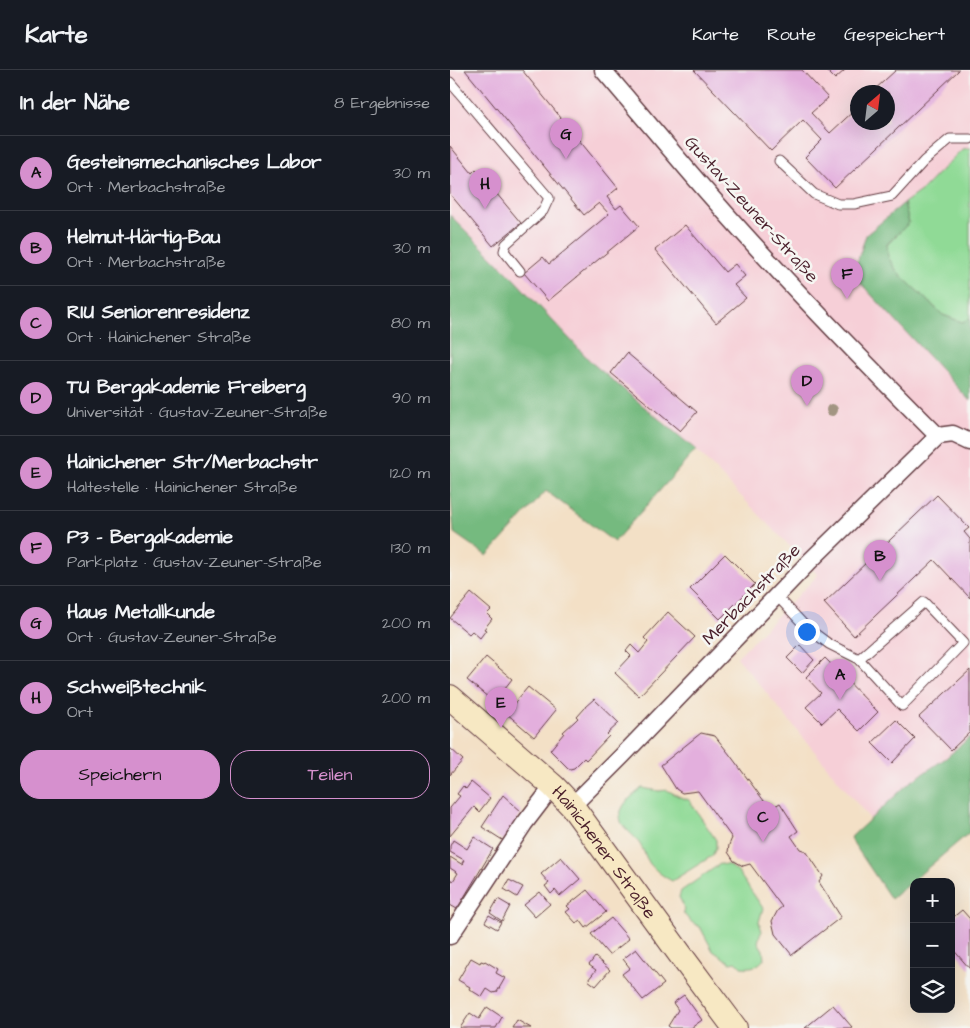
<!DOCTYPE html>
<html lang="de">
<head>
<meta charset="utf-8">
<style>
  :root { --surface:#171b24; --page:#20242c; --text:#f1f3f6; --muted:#9ea1a6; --line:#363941; --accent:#d690ce }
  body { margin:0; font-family:"Architects Daughter",sans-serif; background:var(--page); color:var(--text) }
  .controls { position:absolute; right:15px; bottom:15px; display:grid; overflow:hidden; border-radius:10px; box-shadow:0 5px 20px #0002 }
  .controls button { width:45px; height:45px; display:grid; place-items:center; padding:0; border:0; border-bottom:1px solid var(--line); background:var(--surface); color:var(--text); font:25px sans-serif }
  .compass { position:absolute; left:400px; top:15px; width:45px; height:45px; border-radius:50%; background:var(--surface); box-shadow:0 5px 20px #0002; rotate:28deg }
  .you { position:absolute; left:356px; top:561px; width:18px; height:18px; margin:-12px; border:4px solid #fff; border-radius:50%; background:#1a73e8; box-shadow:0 0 0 8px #1a73e833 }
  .badge { display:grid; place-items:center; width:32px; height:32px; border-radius:50%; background:var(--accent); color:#111; font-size:16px; font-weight:700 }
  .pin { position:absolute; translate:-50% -41px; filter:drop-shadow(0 1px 2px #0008) }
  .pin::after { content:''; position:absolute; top:26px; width:18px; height:15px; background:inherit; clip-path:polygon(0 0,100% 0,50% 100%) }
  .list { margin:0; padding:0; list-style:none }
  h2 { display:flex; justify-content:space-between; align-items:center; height:65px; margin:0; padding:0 20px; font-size:21px }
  h2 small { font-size:16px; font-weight:400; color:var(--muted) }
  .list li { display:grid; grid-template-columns:32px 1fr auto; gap:15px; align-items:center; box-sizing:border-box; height:75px; padding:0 20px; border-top:1px solid var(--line) }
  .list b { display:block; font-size:19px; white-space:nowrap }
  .list p { margin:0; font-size:16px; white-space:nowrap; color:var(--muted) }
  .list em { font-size:16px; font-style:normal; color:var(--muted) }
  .actions { display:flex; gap:10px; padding:15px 20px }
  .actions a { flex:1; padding:11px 0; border:1px solid var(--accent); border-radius:20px; text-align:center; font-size:18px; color:var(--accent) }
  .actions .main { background:var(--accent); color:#111 }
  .icon { flex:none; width:28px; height:28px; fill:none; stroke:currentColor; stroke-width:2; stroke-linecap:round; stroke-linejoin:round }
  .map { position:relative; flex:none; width:520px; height:958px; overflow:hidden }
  header { display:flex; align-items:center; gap:30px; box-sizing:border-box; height:70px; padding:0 25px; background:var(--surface); border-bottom:1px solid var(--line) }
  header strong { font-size:24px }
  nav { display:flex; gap:28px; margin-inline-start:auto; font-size:18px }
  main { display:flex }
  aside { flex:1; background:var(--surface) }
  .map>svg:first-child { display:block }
  .built { fill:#f6cfd7; fill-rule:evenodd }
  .green { fill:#90da96; stroke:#6d7c60 }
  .forest { fill:#74ba7f; stroke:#5f6c55 }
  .building { fill:#e3afdd }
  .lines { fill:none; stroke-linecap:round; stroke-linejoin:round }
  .lane-casing { stroke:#633c42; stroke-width:11 }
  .street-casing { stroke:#633c42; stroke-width:19 }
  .secondary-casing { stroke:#633c42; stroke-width:26 }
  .lane { stroke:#fff; stroke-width:9 }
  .street { stroke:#fff; stroke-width:16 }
  .secondary { stroke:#f7e8c3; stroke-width:24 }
  .tree { fill:#a29582 }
  .labels { text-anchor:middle; stroke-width:5; stroke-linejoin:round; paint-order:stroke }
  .street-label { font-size:18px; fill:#4a1f2b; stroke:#f6f6f2 }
</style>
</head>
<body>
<header>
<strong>Karte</strong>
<nav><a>Karte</a><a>Route</a><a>Gespeichert</a></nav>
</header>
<main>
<aside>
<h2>In der Nähe<small>8 Ergebnisse</small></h2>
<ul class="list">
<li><span class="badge">A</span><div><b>Gesteinsmechanisches Labor</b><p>Ort · Merbachstraße</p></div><em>30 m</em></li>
<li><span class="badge">B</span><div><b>Helmut-Härtig-Bau</b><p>Ort · Merbachstraße</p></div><em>30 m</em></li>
<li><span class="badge">C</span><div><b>RIU Seniorenresidenz</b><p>Ort · Hainichener Straße</p></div><em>80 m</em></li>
<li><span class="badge">D</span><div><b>TU Bergakademie Freiberg</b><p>Universität · Gustav-Zeuner-Straße</p></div><em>90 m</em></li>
<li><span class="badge">E</span><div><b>Hainichener Str/Merbachstr</b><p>Haltestelle · Hainichener Straße</p></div><em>120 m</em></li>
<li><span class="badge">F</span><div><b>P3 - Bergakademie</b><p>Parkplatz · Gustav-Zeuner-Straße</p></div><em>130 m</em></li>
<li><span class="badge">G</span><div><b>Haus Metallkunde</b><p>Ort · Gustav-Zeuner-Straße</p></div><em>200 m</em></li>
<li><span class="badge">H</span><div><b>Schweißtechnik</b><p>Ort</p></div><em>200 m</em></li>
</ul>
<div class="actions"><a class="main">Speichern</a><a>Teilen</a></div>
</aside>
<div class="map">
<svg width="520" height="958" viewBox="0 0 520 958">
  <rect width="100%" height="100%" fill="#f6f6f2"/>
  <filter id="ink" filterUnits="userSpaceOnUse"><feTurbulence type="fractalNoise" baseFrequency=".02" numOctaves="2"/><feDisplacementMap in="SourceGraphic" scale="10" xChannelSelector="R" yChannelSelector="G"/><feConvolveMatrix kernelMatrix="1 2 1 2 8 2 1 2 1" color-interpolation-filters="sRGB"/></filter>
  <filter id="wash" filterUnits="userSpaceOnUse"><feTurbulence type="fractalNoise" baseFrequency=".0096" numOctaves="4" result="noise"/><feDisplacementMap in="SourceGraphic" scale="20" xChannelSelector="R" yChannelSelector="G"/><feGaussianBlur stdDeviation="1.12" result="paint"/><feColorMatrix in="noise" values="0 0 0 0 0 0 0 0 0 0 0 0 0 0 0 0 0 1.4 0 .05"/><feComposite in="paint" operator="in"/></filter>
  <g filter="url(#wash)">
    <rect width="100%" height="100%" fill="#f3e0c6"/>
    <!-- built -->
    <path class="built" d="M0,0H520V667L496,688L459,713L420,749L287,587L368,505L246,380L142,293L62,207L0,145ZM408,22H438V52H408Z"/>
    <!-- green -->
    <path class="green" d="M520,78V249L512,252L493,245L448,203L438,187L437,175L459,153L454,133L472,120L512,79Z
      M192,718L209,721L217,720L230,727L239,730L266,770V778L262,786L222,811C214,807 206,801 200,794C195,787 193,777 187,770C181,762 169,756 170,745C172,732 184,725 192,718Z
      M270,794L279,795L288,802L313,838L309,852L312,861L310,865L308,872L313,880L314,889C308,897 300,898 291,897L286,892L281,893L263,881L250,857L240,851L234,844L233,835L229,827L231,821Z"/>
    <!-- forest -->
    <path class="forest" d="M454,133L459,153L437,174L438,187L448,203L493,245L512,252L520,249V331L403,205L416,165Z
      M0,145L62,207L142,293L246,380L164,472L96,421L37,486L4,463L0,415Z
      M520,667V762L441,829L400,768L459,713L496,688Z"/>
    <g id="blocks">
      <!-- building -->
      <path class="building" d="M15,0H72L168,118L157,127L166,139L171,135L189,156L98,231L74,203L93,187L99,194L159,144L149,133L134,145Z
        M244,0H352L378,28L361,43L380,63L408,37V52H438V22H422L446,0H509L385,118L355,87L372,70L353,50L321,81Z
        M376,0H395L385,9Z
        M0,76L22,103L26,99L71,153L43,176L0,124Z
        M235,155L275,202L285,194L295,206L284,215L296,228L266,253L205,180Z
        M177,283L247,342L230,361L161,303Z
        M487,425L519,458L514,462L520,469V528L484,490L404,566L374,533Z
        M275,484L305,514L270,549L240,519Z
        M21,523L41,540L37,544L42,549L34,559L36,560L30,568L22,561L19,564L0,548Z
        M218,542L245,567L189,626L165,603L181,586L176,581L181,575L189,583L198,572L194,568Z
        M350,575L364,590L352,603L337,588Z
        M36,587L62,609L44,632L17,610Z
        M375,588L428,642L409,661L387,639L372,653L356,637L371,623L356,607Z
        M520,600V662L501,680L469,647Z
        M78,617L106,640L84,667L56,643Z
        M144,629L169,653L157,664L159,666L136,690L134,688L124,698L120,699L118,698L100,680L114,663L113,662L125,651L128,648L127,647L135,638V637Z
        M446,650L465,669L442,693L422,673Z
        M251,663L265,666L280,685L320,739L330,733L348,761L341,766L350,779L356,781L373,806L369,812L391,847L342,885L325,864L322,851L328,840L332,837L300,794L293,796L284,791L278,782L279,775L282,768L248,721L232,723L226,719L211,695Z
        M0,678L13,690L0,705Z
        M21,712L40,728L29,742L24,737L0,766V738L10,726L7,724L13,716L16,719Z
        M53,725L72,742L54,771L32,757Z
        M24,767L43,779L7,839L0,835V809L3,811L8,803L0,798V787L13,795L14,794L12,793L14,790L0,782V776L3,770L17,779Z
        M111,787L130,809L110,826L105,820L101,824L95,816L99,813L91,804Z
        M59,810L73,817L67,827L54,819Z
        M137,820L156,842L136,858L130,850L126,853L116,842L120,839L117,836Z
        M90,822L100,834L85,847L74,835Z
        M48,829L60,836L52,851L40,843Z
        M512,840L520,849V899L501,877V849Z
        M39,845L51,852L47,859L35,852Z
        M161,848L179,869L159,885L141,864Z
        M186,879L214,914L193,930L172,904L180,898L173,889Z
        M145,887L160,900L146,916L138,910L146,900L139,895Z
        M21,888L30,893L31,891L34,892L35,891L48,899L46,903L55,908L47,922L43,923L37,919L32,927L19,919L20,917L8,910Z
        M234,925L252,950L241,958H221L218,956L228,940L223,933Z
        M383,935L402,957L400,958H355Z
        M37,937L52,947L46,958H10L20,943L29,949Z
        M67,950L81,958H62Z"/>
    </g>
  </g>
  <g filter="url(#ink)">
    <use href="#blocks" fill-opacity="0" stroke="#633c42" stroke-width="1"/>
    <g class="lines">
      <defs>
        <path id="lane" d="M0,12L99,128L93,141L56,174L54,181L70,201
          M329,91L364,124L388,134H404L442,126L474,91L500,69H520
          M327,526L356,557L379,574L409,589L452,636L513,573L474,532L409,589"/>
        <path id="street" d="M153,0C190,43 226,87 264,130C335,211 411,289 488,366
          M122,736L172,686L360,491L488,366L503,364L520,372
          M0,866L74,754L103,716"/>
        <g id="secondary">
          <path id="s1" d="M0,627L103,716L122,736L235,891L285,958"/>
        </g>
      </defs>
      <!-- lane casing -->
      <use href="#lane" class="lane-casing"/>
      <!-- street casing -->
      <use href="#street" class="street-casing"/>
      <!-- secondary casing -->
      <use href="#secondary" class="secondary-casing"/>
      <!-- lane -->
      <use href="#lane" class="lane"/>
      <!-- street -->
      <use href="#street" class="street"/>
      <!-- secondary -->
      <use href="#secondary" class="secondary"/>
    </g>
    <!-- trees -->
    <g class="tree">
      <circle cx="358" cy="318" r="6"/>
      <circle cx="382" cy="340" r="6"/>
    </g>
  </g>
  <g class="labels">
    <!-- street labels -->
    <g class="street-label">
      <text transform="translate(302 139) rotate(48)" y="6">Gustav-Zeuner-Straße</text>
      <text transform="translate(301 524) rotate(-46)" y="6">Merbachstraße</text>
      <text dy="6" stroke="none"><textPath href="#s1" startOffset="220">Hainichener Straße</textPath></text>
    </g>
  </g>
</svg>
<div class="controls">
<button>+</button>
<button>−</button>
<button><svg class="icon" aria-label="layers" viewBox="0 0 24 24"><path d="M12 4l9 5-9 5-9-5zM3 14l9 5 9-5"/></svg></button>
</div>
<svg class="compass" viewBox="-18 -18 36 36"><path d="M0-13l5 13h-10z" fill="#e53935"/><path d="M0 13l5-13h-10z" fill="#9ea1a6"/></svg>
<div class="you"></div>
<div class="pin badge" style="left:390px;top:630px">A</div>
<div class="pin badge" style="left:430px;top:511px">B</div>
<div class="pin badge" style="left:313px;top:772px">C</div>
<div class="pin badge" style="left:357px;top:336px">D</div>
<div class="pin badge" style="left:51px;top:658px">E</div>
<div class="pin badge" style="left:397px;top:229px">F</div>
<div class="pin badge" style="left:116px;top:89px">G</div>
<div class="pin badge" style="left:35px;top:139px">H</div>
</div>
</main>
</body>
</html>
